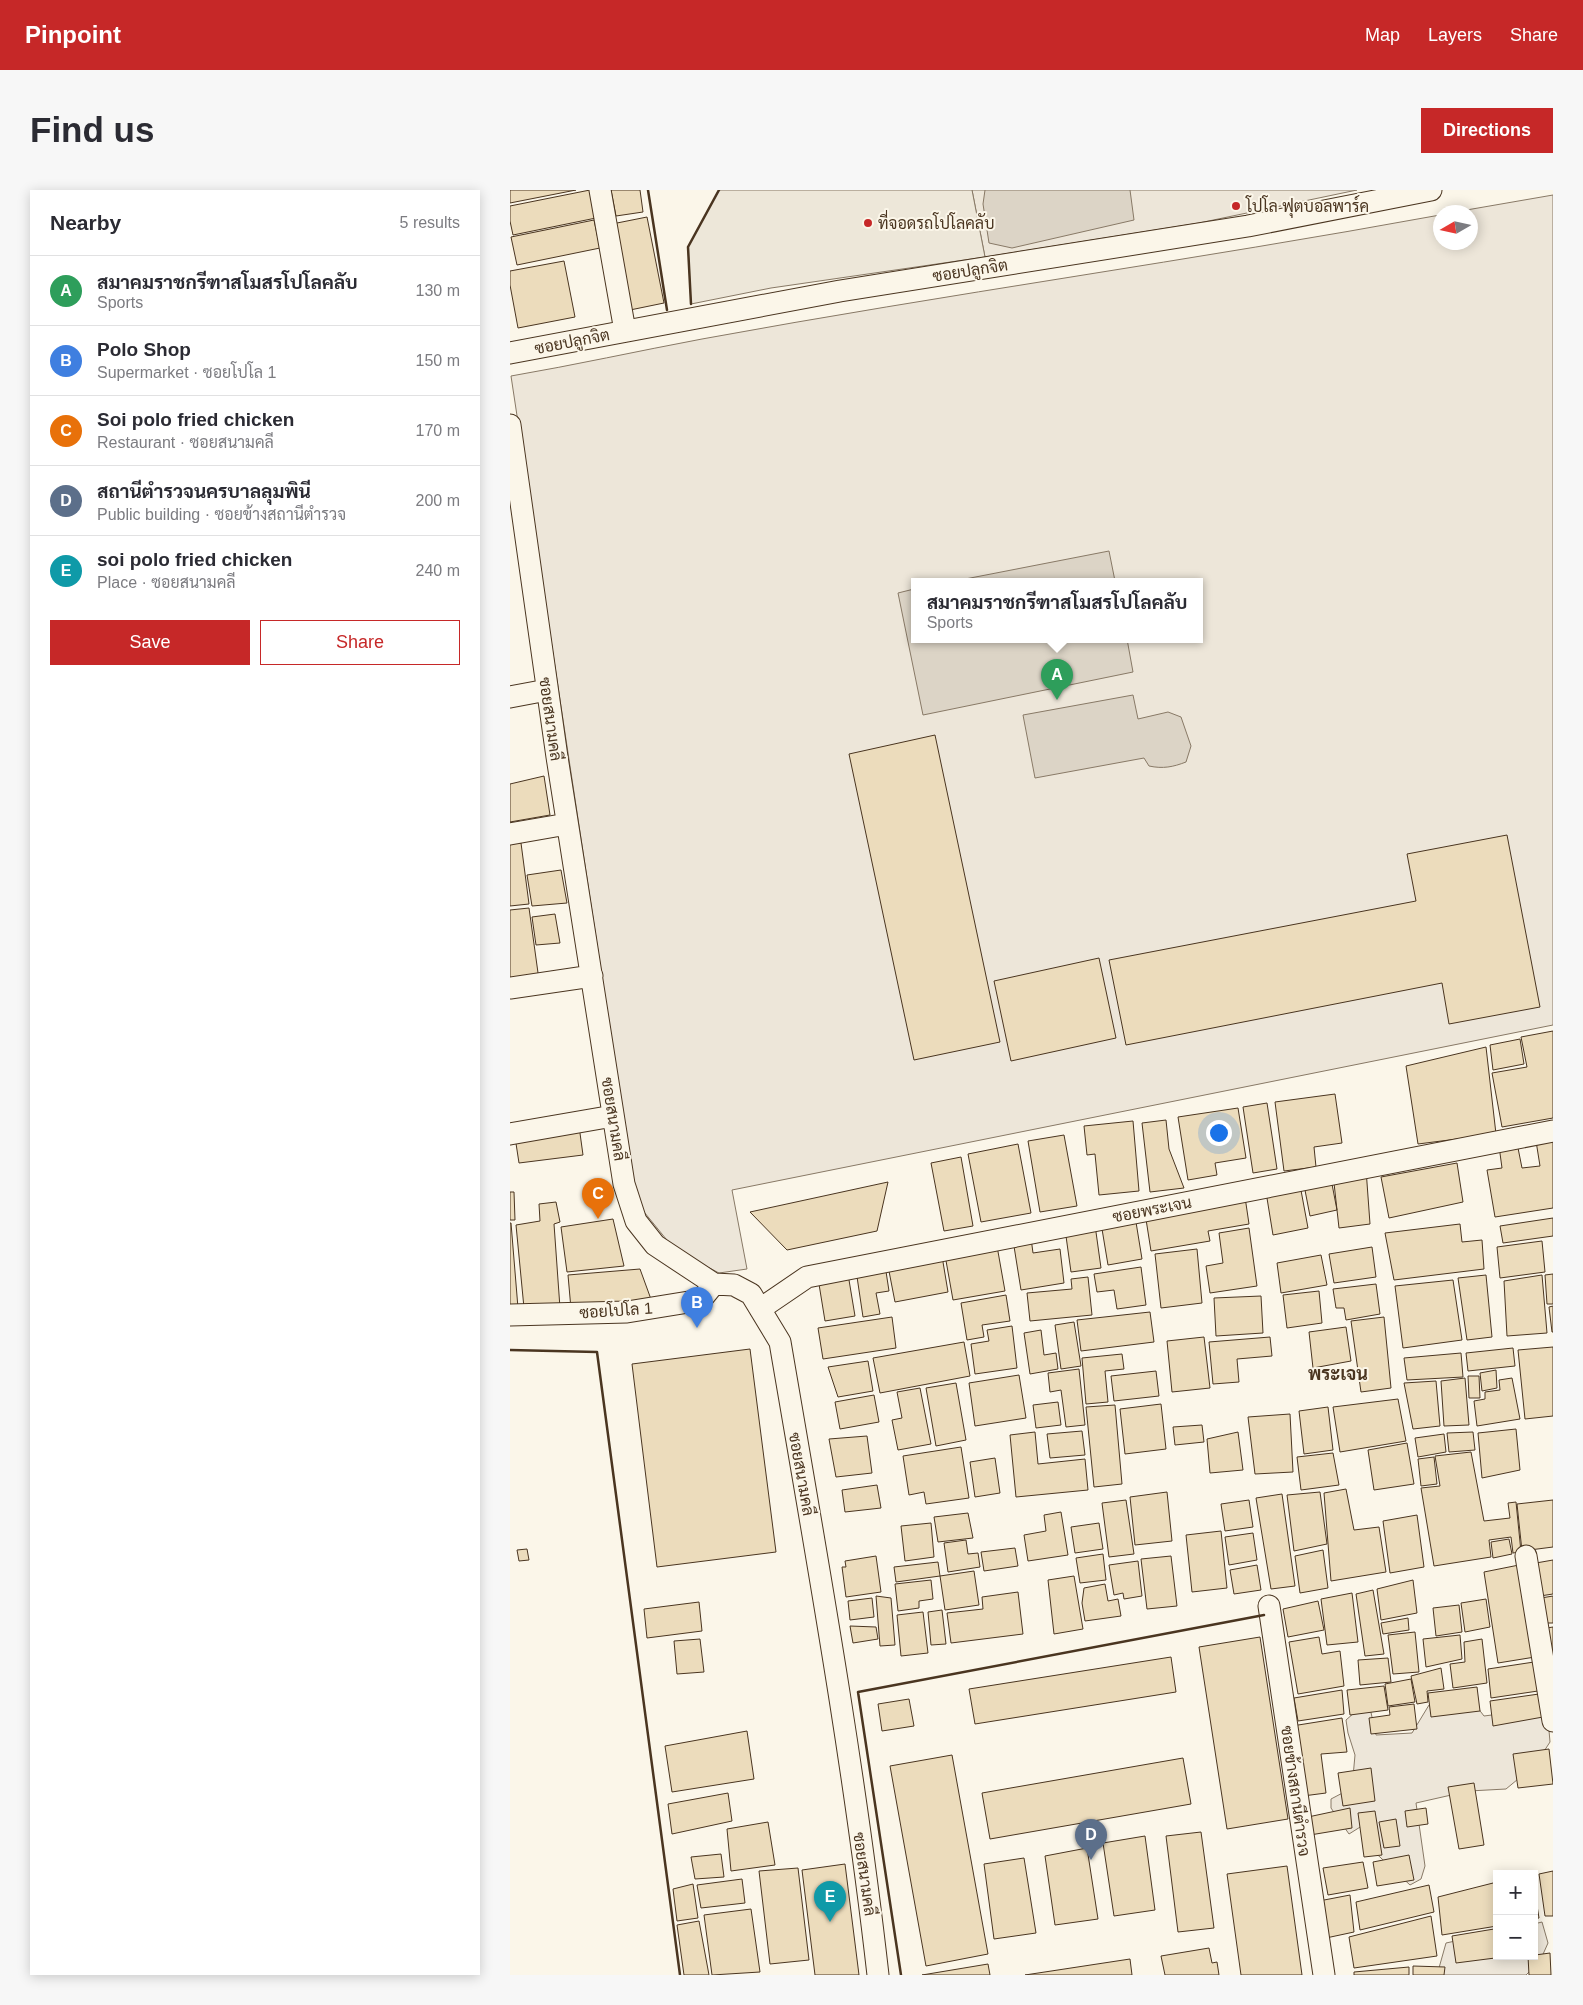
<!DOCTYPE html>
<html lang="en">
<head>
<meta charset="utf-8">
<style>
  :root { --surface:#fff; --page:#f7f7f7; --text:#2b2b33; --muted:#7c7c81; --line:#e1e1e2; --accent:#c62828 }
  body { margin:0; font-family:Arial,Sarabun,sans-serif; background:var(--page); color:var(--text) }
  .controls { position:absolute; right:15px; bottom:15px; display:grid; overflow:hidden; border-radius:0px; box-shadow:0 2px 12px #0003 }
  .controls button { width:45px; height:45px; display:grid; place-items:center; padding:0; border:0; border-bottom:1px solid var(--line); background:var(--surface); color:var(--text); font:25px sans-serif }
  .compass { position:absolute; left:923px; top:15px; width:45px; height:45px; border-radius:50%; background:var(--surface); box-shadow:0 2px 12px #0003; rotate:261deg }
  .you { position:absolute; left:708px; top:942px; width:18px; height:18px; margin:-12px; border:4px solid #fff; border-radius:50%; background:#1a73e8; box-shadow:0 0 0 8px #1a73e833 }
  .badge { display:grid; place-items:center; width:32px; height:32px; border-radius:50%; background:var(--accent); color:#fff; font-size:16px; font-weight:700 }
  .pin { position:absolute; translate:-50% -41px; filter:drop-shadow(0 1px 2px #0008) }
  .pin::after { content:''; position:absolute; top:26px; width:18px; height:15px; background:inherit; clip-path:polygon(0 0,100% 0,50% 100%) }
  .popup { position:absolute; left:401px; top:388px; width:292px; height:65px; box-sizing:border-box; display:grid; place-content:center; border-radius:0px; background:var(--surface); filter:drop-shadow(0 1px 4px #0005); font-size:16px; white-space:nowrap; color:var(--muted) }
  .popup b { font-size:19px; color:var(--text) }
  .popup::after { content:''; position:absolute; left:50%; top:100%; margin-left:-10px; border:10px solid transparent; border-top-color:var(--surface) }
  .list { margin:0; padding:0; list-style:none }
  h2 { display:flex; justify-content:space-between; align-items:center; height:65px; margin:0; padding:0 20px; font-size:21px }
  h2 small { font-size:16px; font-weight:400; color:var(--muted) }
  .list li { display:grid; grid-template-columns:32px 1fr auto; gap:15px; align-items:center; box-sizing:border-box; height:70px; padding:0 20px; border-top:1px solid var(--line) }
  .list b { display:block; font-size:19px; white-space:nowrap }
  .list p { margin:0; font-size:16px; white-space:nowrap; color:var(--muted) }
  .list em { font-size:16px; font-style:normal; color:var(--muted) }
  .actions { display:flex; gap:10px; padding:15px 20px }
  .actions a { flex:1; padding:11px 0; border:1px solid var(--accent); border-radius:0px; text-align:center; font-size:18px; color:var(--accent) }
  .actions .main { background:var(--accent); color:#fff }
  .map { position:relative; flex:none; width:1043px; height:1785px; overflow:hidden; border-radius:0px }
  header { display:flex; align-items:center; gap:30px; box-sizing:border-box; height:70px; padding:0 25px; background:var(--accent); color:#fff }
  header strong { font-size:24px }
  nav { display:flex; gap:28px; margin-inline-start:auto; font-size:18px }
  .intro { display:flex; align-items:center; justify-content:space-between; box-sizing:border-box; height:120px; padding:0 30px }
  h1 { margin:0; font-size:35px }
  .button { padding:12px 22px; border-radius:0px; background:var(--accent); color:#fff; font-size:18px; font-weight:700 }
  main { display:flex; gap:30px; padding:0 30px }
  aside { flex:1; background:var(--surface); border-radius:0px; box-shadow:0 2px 12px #0003 }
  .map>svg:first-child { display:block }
  .green { fill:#ede6d9; stroke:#887966; fill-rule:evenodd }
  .parking { fill:#ede7d9; stroke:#887966 }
  .water { fill:#dcd4c6; stroke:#887966 }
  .building { fill:#ecdcbc; stroke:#4a3520 }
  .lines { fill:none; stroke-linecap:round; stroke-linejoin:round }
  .street-casing { stroke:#4a3520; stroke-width:23 }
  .street { stroke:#fbf6e9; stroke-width:21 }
  .wall { stroke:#4a3520; stroke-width:2.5 }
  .poi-dot { fill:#c62828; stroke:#fbf6e9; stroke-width:2 }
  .labels { text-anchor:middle; stroke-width:4; stroke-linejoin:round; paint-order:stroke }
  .poi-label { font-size:16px; fill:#4a3520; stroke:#fbf6e9; text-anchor:start }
  .street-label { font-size:16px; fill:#4a3520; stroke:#fbf6e9 }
  .neighbourhood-label { font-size:18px; font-weight:bold; fill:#4a3520; stroke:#fbf6e9 }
</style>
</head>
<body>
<header>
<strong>Pinpoint</strong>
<nav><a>Map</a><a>Layers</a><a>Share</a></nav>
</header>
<div class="intro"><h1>Find us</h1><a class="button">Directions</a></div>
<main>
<aside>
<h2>Nearby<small>5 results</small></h2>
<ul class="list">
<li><span class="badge" style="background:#2e9e5b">A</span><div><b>สมาคมราชกรีฑาสโมสรโปโลคลับ</b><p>Sports</p></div><em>130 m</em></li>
<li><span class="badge" style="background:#3f7fe0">B</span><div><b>Polo Shop</b><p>Supermarket · ซอยโปโล 1</p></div><em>150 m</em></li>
<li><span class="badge" style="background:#e8710a">C</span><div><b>Soi polo fried chicken</b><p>Restaurant · ซอยสนามคลี</p></div><em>170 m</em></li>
<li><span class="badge" style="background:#5c6f8a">D</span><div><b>สถานีตำรวจนครบาลลุมพินี</b><p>Public building · ซอยข้างสถานีตำรวจ</p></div><em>200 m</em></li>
<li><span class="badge" style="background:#0f9aa8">E</span><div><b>soi polo fried chicken</b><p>Place · ซอยสนามคลี</p></div><em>240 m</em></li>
</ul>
<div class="actions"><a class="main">Save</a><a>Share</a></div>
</aside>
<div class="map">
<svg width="1043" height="1785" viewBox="0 0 1043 1785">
  <rect width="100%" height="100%" fill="#fbf6e9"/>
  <!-- green -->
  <path class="green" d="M462,0H847L689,33L475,67Z
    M1043,5V835L222,1000L237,1079L209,1083L165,1060L126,1012L1,186C65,175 128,161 192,149C437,104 685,70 930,25L931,52H961V22H945ZM404,391H690V449H404Z
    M964,1513L974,1526L1013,1521L1038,1529L1040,1552L1025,1575L996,1599L959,1601L906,1613L915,1676L911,1689L900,1695L857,1655L855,1634L839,1644L821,1618V1609L842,1598L845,1565L838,1543L836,1530L852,1516L860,1518L866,1545L902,1543L919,1515Z
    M1032,1732L1038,1753L1030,1771L1016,1785H927L936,1753L987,1742V1766H1024V1734Z"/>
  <!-- parking -->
  <path class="parking" d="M209,0H462L475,67L261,98L181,114L178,57Z"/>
  <!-- water -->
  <path class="water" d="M475,0H620L624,30L502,58L479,53L473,14Z
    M599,361L605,391H445Z
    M404,399V449H617L623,482L413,525L388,403Z
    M623,505L628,529L658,522L671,527L681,556L676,572C663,577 653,579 639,576L634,568L525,588L513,525Z"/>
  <!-- building -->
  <path class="building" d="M0,0H66L0,13Z
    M80,0L86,28L3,45L0,31V16Z
    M101,0H130L133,22L106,26Z
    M137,27L154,113L120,120L102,34Z
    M84,30L90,58L7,75L1,47Z
    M54,71L65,127L8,138L0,95V81Z
    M425,545L490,852L404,870L339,564Z
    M34,586L40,625L0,632V594Z
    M997,645L1030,817L939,834L932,793L616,855L599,770L906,711L897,664Z
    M11,653L19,714L0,716V654Z
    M51,680L57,713L22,716L17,685Z
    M19,718L29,790L0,793V720Z
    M45,724L50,753L26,755L22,727Z
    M589,768L606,848L501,871L484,791Z
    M1043,841V928L992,937L982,883L1017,877L1011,847Z
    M1010,849L1014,874L983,880L980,855Z
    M976,857L986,944L908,954L896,876Z
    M825,904L832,953L804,957L806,977L774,981L765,912Z
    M757,913L767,979L743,983L733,917Z
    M728,918L736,968L705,973L707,985L678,990L668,927Z
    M656,930L659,959L674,998L640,1002L632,933Z
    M623,931L629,1001L589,1005L585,964L577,965L574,936Z
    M69,936L73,965L9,973L5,947Z
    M554,945L567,1016L530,1022L518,951Z
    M1043,948V1018L985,1027L977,980L992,978L989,956L1007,953L1012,978L1030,976L1026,951Z
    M508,954L521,1023L471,1032L458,964Z
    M451,967L463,1036L434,1041L421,973Z
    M947,973L953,1012L879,1028L871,987Z
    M856,979L860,1034L829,1038L823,984Z
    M821,989L827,1020L800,1026L794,995Z
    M378,992L367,1041L277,1060L240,1022Z
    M790,995L798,1038L763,1045L756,1002Z
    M0,1002H4L5,1030H0Z
    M735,1007L739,1034L698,1041L700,1051L641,1061L635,1023Z
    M46,1012L50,1032L44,1034L50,1118H14L6,1035L30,1031L29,1014Z
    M625,1026L632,1069L598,1075L591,1033Z
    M1043,1028V1046L993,1053L990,1036Z
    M103,1029L114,1076L57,1082L51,1037Z
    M0,1033H1L8,1118L0,1119Z
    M950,1034L952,1052L972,1050L974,1079L884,1090L875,1043Z
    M585,1035L591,1078L561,1082L555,1039Z
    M739,1038L747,1096L700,1103L696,1076L713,1073L709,1043Z
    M521,1048L523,1063L550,1059L554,1093L511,1100L503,1050Z
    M1032,1051L1035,1082L990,1088L987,1057Z
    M487,1056L495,1101L443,1110L435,1065Z
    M862,1057L866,1087L824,1093L819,1064Z
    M687,1059L692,1113L651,1118L645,1064Z
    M811,1065L817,1095L771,1103L767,1073Z
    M432,1066L438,1102L385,1112L378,1076Z
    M375,1075L379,1101L366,1103L370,1124L353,1127L346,1080Z
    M631,1077L636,1115L607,1119L604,1100L587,1102L584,1084Z
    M130,1079L142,1112L61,1119L58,1085Z
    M338,1084L345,1126L315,1131L308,1088Z
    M1043,1084V1114H1037L1035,1085Z
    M976,1085L982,1147L957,1150L948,1088Z
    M1032,1085L1037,1143L997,1146L994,1091Z
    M578,1087L582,1125L520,1131L517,1103L562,1099L561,1089Z
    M943,1090L952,1150L893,1158L885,1096Z
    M866,1094L870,1124L836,1130L834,1118H826L823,1099Z
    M809,1101L812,1133L777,1138L773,1105Z
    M496,1105L500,1131L472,1135L474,1147L457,1150L451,1113Z
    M751,1106L753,1143L706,1146L704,1108Z
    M1043,1116V1142H1042L1039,1117Z
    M640,1122L644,1152L571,1161L567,1130Z
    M382,1127L386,1158L313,1169L308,1138Z
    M874,1127L881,1198L851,1202L841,1131Z
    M564,1132L571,1176L551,1179L545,1135Z
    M502,1136L507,1178L465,1184L461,1154L479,1151L477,1140Z
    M836,1137L841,1171L803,1178L799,1142Z
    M531,1140L534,1165L546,1163L548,1179L520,1184L514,1143Z
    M694,1147L700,1198L662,1202L657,1151Z
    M760,1147L762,1166L727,1169L729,1192L703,1194L699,1152Z
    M454,1152L460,1186L370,1203L363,1168Z
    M1043,1157V1226L1015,1229L1008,1160Z
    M1003,1158L1005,1176L958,1181L956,1163Z
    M240,1159L266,1362L147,1377L122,1174Z
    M951,1163L953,1187L897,1190L894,1168Z
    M612,1164L614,1179L595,1181L598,1212L576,1214L572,1168Z
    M358,1171L363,1201L328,1207L318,1177Z
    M569,1179L575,1235L556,1237L551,1200L540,1202L538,1183Z
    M986,1180L987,1198L972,1201L970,1183Z
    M646,1181L649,1206L604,1211L601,1186Z
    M509,1185L516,1228L465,1236L459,1193Z
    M958,1186H969L970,1208H959Z
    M955,1188L959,1235L934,1236L931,1191Z
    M1002,1188L1010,1229L967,1236L964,1211L975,1209V1202L990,1200L989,1190Z
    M926,1191L930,1236L903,1239L894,1193Z
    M446,1193L456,1250L426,1256L416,1198Z
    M410,1198L421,1254L388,1260L382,1230L392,1228L387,1202Z
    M364,1205L369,1232L330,1239L325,1212Z
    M888,1209L896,1251L830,1262L823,1217Z
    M548,1212L551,1235L526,1238L523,1215Z
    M651,1214L656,1259L615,1264L610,1219Z
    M605,1215L612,1294L584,1297L576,1217Z
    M818,1217L823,1260L794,1264L789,1221Z
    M780,1224L783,1282L745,1284L738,1227Z
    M692,1235L694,1252L665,1255L663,1237Z
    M1006,1239L1010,1280L972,1288L968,1243Z
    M572,1241L575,1265L540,1268L537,1244Z
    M525,1242L528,1274L575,1269L578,1300L506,1307L500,1245Z
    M728,1242L733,1280L700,1283L697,1249Z
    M963,1242L965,1260L939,1262L937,1243Z
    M934,1244L936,1262L908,1267L905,1248Z
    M357,1246L362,1283L326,1287L319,1249Z
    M897,1253L904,1294L864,1300L858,1260Z
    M451,1257L459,1308L416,1314L414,1302L399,1305L393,1266Z
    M961,1262L974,1331L1000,1328L998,1313L1006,1312L1011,1362L1003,1363L1001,1347L979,1350L981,1367L924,1376L911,1298L930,1296L925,1266Z
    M823,1263L829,1295L791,1300L787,1267Z
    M924,1267L927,1294L911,1296L908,1269Z
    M485,1268L490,1303L465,1307L460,1272Z
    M367,1295L371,1318L335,1322L332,1300Z
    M836,1299L844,1340L869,1337L876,1382L821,1391L814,1303Z
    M657,1302L662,1351L625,1355L620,1307Z
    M810,1302L817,1354L784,1361L777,1305Z
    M772,1304L785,1396L761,1399L746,1308Z
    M616,1310L624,1364L599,1367L592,1313Z
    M739,1310L743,1337L715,1341L711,1314Z
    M1043,1310V1357L1012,1361L1007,1314Z
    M551,1322L558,1365L518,1371L514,1345L536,1341L534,1325Z
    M458,1323L463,1348L428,1352L424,1327Z
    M907,1325L914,1377L880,1383L873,1331Z
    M421,1333L424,1367L395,1371L391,1336Z
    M589,1333L593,1359L565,1363L561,1337Z
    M711,1341L717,1398L682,1402L676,1345Z
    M743,1343L747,1370L719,1375L715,1347Z
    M999,1349L1002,1364L983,1368L981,1352Z
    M456,1350L458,1364L468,1363L470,1377L438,1382L434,1353Z
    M505,1358L508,1376L474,1381L471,1362Z
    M17,1359L19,1370L9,1371L7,1360Z
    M813,1360L818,1398L790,1403L785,1366Z
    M593,1364L596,1390L570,1393L566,1368Z
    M366,1366L371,1402L336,1407L332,1377H336L335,1371Z
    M661,1366L667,1416L637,1419L631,1369Z
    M1043,1370V1404L1030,1406L1026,1373Z
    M628,1371L632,1406L614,1409L613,1403L604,1405L599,1375Z
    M428,1372L430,1386L386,1392L384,1377Z
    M747,1375L751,1400L724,1404L720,1380Z
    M1009,1375L1025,1467L988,1473L974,1382Z
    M464,1381L469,1415L435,1420L430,1386Z
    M564,1386L573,1439L544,1444L538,1390Z
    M421,1390L423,1409L409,1411V1418L388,1421L385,1394Z
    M903,1390L907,1423L871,1430L867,1399Z
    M595,1394L598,1411L608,1409L611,1426L575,1431L572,1413L574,1398Z
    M863,1400L874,1464L855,1466L846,1404Z
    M508,1402L513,1444L441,1453L437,1423L473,1419L472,1407Z
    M842,1403L848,1452L817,1455L811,1409Z
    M366,1406L381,1408L385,1455L370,1456Z
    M1043,1406V1433H1035L1031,1408Z
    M362,1408L364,1427L340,1430L338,1411Z
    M976,1409L980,1437L955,1442L951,1413Z
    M808,1411L814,1440L778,1447L773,1419Z
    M189,1412L192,1441L137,1448L134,1419Z
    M949,1415L952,1442L926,1446L923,1418Z
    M432,1420L436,1454L421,1455L418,1422Z
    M413,1422L418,1463L391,1466L387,1425Z
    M898,1428L899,1440L873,1444L871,1433Z
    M340,1436L366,1437L368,1449L343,1453Z
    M1043,1437V1462L1041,1463L1037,1438Z
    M905,1442L909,1482L883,1484L878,1445Z
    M950,1445L952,1469L916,1477L913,1449Z
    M750,1447L778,1629L717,1639L689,1457Z
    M809,1447L812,1464L830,1461L834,1496L788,1504L779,1452Z
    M190,1449L194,1482L167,1484L164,1451Z
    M972,1449L977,1493L943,1498L940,1474L955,1472L954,1452Z
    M661,1467L666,1502L465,1534L459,1499Z
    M878,1468L881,1492L850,1495L848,1470Z
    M1024,1472L1028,1501L981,1508L978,1479Z
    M931,1478L934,1499L917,1501L918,1512L907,1514L901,1486Z
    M901,1489L905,1512L878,1516L875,1494Z
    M874,1496L878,1520L840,1525L837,1500Z
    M967,1497L970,1521L921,1527L918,1503Z
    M832,1500L834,1524L788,1531L784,1508Z
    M1029,1504L1033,1527L983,1536L980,1511Z
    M399,1509L404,1536L372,1541L368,1514Z
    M904,1514L907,1539L861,1544L859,1528L880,1525L879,1517Z
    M832,1528L837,1562L811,1564L816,1603L793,1606L782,1536Z
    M237,1541L244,1589L162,1602L155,1556Z
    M1039,1559L1043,1594L1008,1598L1003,1564Z
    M442,1565L478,1764L416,1776L380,1576Z
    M673,1568L681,1614L480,1649L472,1603Z
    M861,1578L865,1611L833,1616L828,1583Z
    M964,1593L974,1655L949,1659L938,1597Z
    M218,1603L222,1631L162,1644L158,1614Z
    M840,1618L842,1638L800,1645L798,1627Z
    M916,1618L918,1634L897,1637L895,1621Z
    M865,1621L872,1665L854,1667L848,1623Z
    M886,1629L890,1656L874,1658L869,1632Z
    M258,1632L265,1675L221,1681L217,1639Z
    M691,1642L704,1738L668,1742L656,1646Z
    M635,1646L645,1720L604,1726L593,1653Z
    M577,1658L588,1729L545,1735L535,1666Z
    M211,1664L214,1687L185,1689L181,1667Z
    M899,1665L904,1690L867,1696L863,1672Z
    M514,1668L526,1743L484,1749L474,1674Z
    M853,1672L858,1698L818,1705L813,1678Z
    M335,1674L349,1785H305L292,1680Z
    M777,1676L792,1785H731L717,1684Z
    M288,1678L299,1770L260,1774L249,1681Z
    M1043,1681V1726H1035L1029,1684Z
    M232,1689L235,1713L191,1718L187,1695Z
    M987,1692V1736L932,1745L928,1707Z
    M183,1694L188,1728L167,1731L163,1699Z
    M919,1695L924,1722L850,1740L846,1712Z
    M1024,1697L1029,1728L1024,1729Z
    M840,1705L844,1742L816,1748L809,1711Z
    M241,1719L250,1782L202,1785L194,1725Z
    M921,1726L927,1766L844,1778L839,1747Z
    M189,1731L199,1785H174L167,1735Z
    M984,1739L985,1768L946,1773L942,1746Z
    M699,1758L702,1773L707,1772L709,1785H655L651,1766Z
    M1040,1763L1041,1785H1019L1018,1766Z
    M620,1769L622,1785H515Z
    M478,1774L480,1785H412Z
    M903,1776L935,1777L934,1785H903Z
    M899,1777V1785H844V1782Z"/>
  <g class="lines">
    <defs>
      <path id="street" d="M90,0L115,141
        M0,163L330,101L738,36L921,0
        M0,235L47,567L114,994L126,1031L145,1055L204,1094L224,1095L241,1104L270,1152C306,1363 344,1573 368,1785
        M0,507L37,500
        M0,644L57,634
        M0,798L82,786
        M0,944L103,926
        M250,1119L297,1087L1043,941
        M0,1125L117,1122L191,1110L204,1094
        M1016,1366L1043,1531
        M759,1416L814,1785"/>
    </defs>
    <!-- street casing -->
    <use href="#street" class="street-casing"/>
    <!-- street -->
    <use href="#street" class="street"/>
    <!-- wall -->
    <path class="wall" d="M138,0L157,120
      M181,114L178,57L209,0
      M0,1160L87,1162L170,1785
      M391,1785L348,1502L754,1425"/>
  </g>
  <!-- markers -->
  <g class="poi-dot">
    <circle cx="726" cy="16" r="5"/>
    <circle cx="358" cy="33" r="5"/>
  </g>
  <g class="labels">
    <!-- poi labels -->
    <g class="poi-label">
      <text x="736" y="22">โปโล ฟุตบอลพาร์ค</text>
      <text x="368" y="39">ที่จอดรถโปโลคลับ</text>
    </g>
    <!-- street labels -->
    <g class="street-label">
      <text transform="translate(460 80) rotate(-9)" y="6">ซอยปลูกจิต</text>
      <text transform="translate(62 151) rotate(-11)" y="6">ซอยปลูกจิต</text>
      <text transform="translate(41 529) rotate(82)" y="6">ซอยสนามคลี</text>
      <text transform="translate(104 929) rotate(81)" y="6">ซอยสนามคลี</text>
      <text transform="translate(642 1019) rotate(-11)" y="6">ซอยพระเจน</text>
      <text transform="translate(106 1120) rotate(-4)" y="6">ซอยโปโล 1</text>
      <text transform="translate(292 1284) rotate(80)" y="6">ซอยสนามคลี</text>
      <text transform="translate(786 1601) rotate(82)" y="6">ซอยข้างสถานีตำรวจ</text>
      <text transform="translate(355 1684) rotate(82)" y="6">ซอยสนามคลี</text>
    </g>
    <!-- neighbourhood labels -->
    <g class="neighbourhood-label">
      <text x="828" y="1190">พระเจน</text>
    </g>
  </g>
</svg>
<div class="controls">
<button>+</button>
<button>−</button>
</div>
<svg class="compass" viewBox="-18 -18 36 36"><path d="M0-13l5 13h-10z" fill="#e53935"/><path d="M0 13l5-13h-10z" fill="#7c7c81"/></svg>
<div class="you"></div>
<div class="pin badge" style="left:547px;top:510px;background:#2e9e5b">A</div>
<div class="popup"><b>สมาคมราชกรีฑาสโมสรโปโลคลับ</b>Sports</div>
<div class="pin badge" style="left:187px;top:1138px;background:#3f7fe0">B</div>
<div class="pin badge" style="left:88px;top:1029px;background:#e8710a">C</div>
<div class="pin badge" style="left:581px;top:1670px;background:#5c6f8a">D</div>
<div class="pin badge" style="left:320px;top:1732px;background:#0f9aa8">E</div>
</div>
</main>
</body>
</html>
